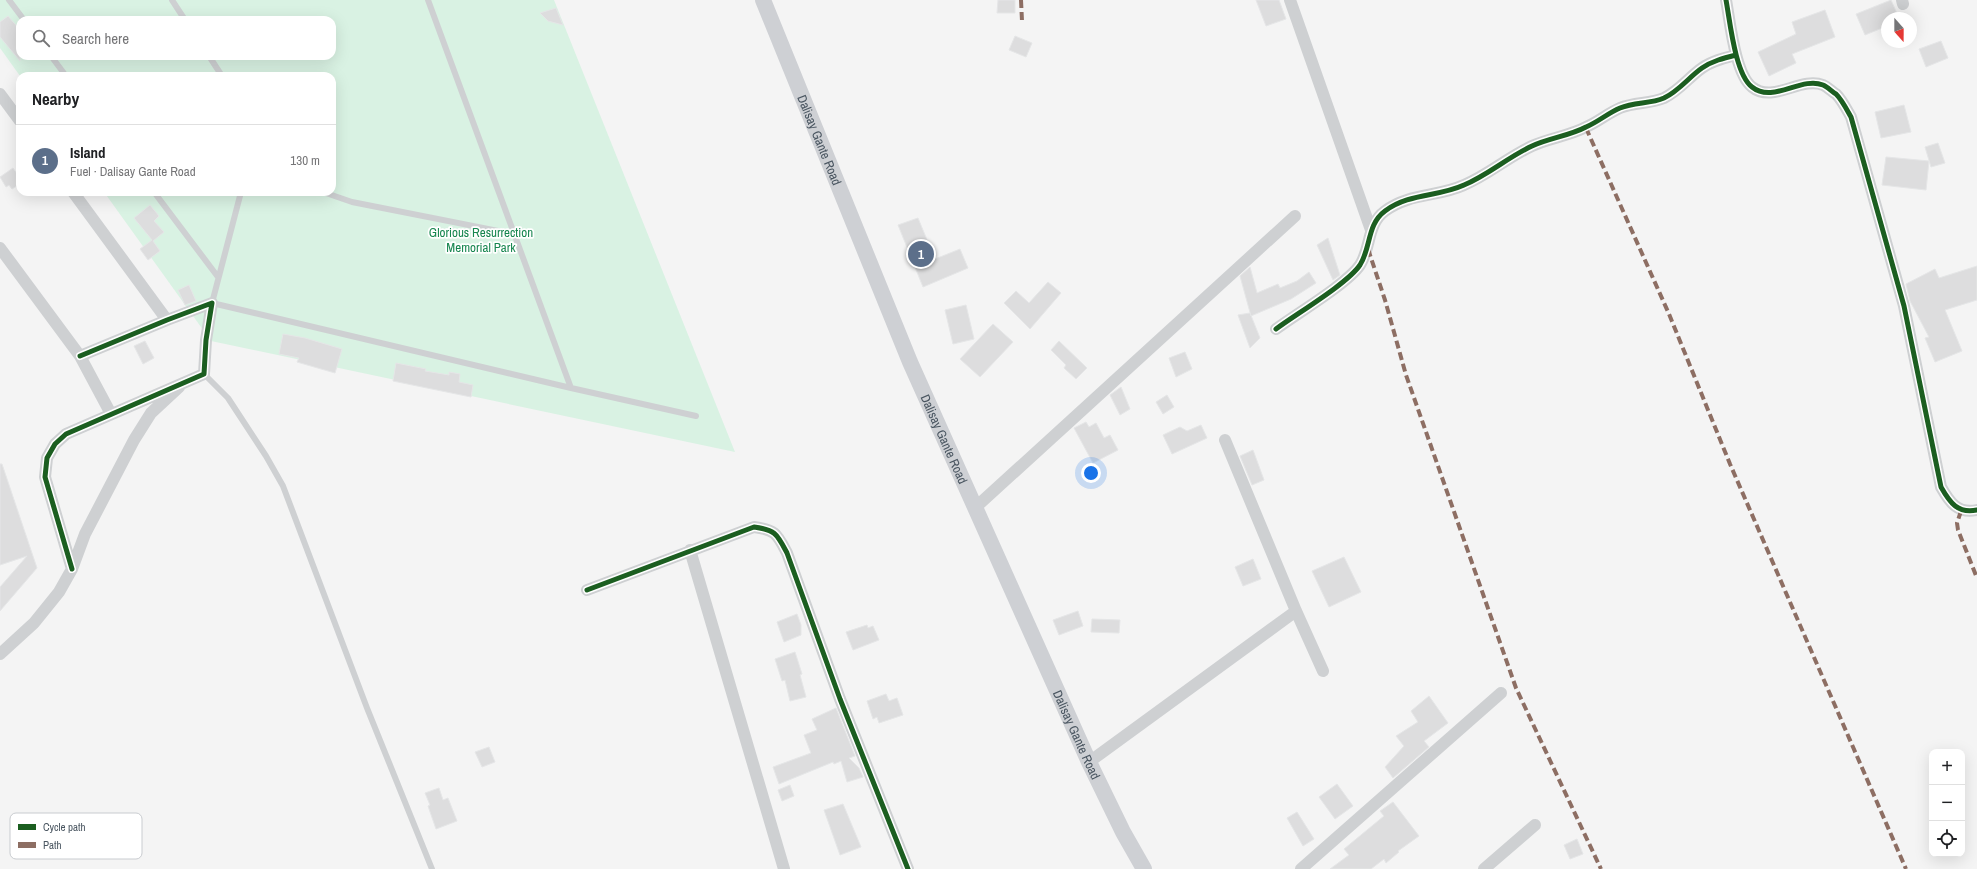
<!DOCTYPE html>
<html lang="en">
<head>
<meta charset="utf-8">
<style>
  :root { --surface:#fff; --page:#f6f6f6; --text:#202124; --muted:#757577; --line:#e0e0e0; --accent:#868d94 }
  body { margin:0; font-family:"Archivo Narrow",sans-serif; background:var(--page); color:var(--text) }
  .controls { position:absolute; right:12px; bottom:12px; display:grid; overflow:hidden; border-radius:8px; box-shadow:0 4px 16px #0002 }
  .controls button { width:36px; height:36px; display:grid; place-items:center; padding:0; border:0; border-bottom:1px solid var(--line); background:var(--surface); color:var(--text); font:20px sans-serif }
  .compass { position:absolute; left:1881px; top:12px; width:36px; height:36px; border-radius:50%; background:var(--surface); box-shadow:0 4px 16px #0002; rotate:159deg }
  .you { position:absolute; left:1091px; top:473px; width:14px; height:14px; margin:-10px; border:3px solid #fff; border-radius:50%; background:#1a73e8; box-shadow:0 0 0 6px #1a73e833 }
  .badge { display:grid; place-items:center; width:26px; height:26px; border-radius:50%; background:var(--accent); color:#fff; font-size:13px; font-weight:700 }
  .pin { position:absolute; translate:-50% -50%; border:2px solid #fff; box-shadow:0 1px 4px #0006 }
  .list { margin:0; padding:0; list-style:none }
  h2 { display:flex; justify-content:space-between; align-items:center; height:52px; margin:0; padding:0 16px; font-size:17px }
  h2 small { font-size:13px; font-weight:400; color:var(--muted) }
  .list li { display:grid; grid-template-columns:26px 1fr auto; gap:12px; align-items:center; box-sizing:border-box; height:72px; padding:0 16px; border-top:1px solid var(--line) }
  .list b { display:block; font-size:15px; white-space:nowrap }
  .list p { margin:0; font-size:13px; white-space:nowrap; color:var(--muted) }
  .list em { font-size:13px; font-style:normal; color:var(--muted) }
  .icon { flex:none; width:22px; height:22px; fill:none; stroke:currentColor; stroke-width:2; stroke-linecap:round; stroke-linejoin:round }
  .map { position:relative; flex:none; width:1977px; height:869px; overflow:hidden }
  .search { position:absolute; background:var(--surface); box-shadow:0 4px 16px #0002; left:16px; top:16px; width:320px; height:44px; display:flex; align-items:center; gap:10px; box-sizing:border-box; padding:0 14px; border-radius:12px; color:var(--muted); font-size:15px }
  .panel { position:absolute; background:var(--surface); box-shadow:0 4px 16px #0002; left:16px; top:72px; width:320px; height:124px; border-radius:12px }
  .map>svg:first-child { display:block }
  .green { fill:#d9f2e3; fill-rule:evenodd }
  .building { fill:#ddddde; stroke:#e5e6e7 }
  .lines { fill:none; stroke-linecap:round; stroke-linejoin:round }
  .service { stroke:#ced0d2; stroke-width:6 }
  .minor { stroke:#ced0d2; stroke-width:12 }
  .secondary { stroke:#ced0d4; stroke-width:16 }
  .quiet { stroke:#8d6e63; stroke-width:4; stroke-dasharray:8 4; stroke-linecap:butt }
  .cycleway-casing { stroke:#fff; stroke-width:8 }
  .cycleway { stroke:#1b5e20; stroke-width:5 }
  .labels { text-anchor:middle; stroke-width:3.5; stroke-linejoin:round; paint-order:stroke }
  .street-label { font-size:13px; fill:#4a5661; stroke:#fff }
  .park-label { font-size:13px; fill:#17864f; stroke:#fff }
  .key { fill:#fff; stroke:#c9ccd0; stroke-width:1 }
  .key-label { font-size:11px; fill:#4a5661 }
</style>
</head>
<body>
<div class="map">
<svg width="1977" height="869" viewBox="0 0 1977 869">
  <rect width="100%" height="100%" fill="#f4f4f4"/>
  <!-- green -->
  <path class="green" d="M0,0H554L735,452L211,341L104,192H332V76H20L0,48ZM20,20H332V56H20Z"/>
  <!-- building -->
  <path class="building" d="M998,0H1015V13H997Z
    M1256,0H1279L1286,19L1266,26Z
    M1891,0L1899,18H1887V26L1865,35L1856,14Z
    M556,8L563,25L548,21L540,13Z
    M1825,10L1835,37L1792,54L1796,63L1769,76L1758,52L1796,34L1792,22Z
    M8,16L20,30V61L0,37V22Z
    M1015,36L1032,43L1026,57L1009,50Z
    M1941,41L1948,58L1926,67L1919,49Z
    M1904,105L1911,132L1881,138L1875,112Z
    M1938,143L1945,163L1931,167L1925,147Z
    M1886,157L1929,161L1926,190L1882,185Z
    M13,168L20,178V184L12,189L9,185L6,187L0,177Z
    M150,205L159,216L154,221L164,232L153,241L160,251L148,260L140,249L152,240L134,218Z
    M918,218L935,259L960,249L968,268L923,287L898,225Z
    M1328,238L1340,275L1333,280L1317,245Z
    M1977,266V300L1945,310L1962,351L1935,362L1925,338L1929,337L1910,301L1906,284L1935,269L1939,278Z
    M1250,267L1257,293L1278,284L1280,288L1297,281L1309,272L1316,283L1291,299L1251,316L1240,276Z
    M1048,282L1061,293L1030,329L1004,303L1016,291L1029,303Z
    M189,285L196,301L185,305L178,290Z
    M966,305L974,339L953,344L945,310Z
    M1250,313L1260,338L1250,348L1238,315Z
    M993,324L1013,342L980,377L960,359Z
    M283,334L305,338L342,349L335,373L297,362L299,358L279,354Z
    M145,341L154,358L143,364L134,346Z
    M1059,341L1087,368L1076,379L1064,368L1066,365L1051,350Z
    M1185,352L1192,369L1176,377L1169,358Z
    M396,363L426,369L425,371L449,375V372L460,374L459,382L473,385L471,397L393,381Z
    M1121,387L1130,409L1120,415L1110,395Z
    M1167,395L1174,407L1163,414L1156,402Z
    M1086,422L1089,427L1096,423L1104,438L1110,435L1118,450L1093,463L1074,428Z
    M1201,425L1207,438L1172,454L1163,435L1180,427L1187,431Z
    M1253,450L1264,480L1252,485L1240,456Z
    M0,464H2L37,568L0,611V587L27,556L0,565Z
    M1344,557L1361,592L1329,607L1312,571Z
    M1253,559L1261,579L1243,586L1235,567Z
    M1078,611L1083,626L1059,635L1053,620Z
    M797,614L801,625V635L784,642L777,622Z
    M1092,619L1120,620L1119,633L1091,632Z
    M867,625L868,628L873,626L879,640L853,650L846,632Z
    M795,652L802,674L800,675L806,697L790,701L785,680L782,681L775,659Z
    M886,694L889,701L897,698L903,715L879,723L877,717L873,719L867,701Z
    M1429,696L1448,723L1424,741L1429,747L1393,778L1385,767L1404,746L1396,736L1418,722L1411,711Z
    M836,708L855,756L849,758L859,768L863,777L847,782L841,761L834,764L833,762L779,784L773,767L811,753L804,735L817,730L812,719Z
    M489,747L495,762L482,767L475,752Z
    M1337,784L1353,806L1335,819L1319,797Z
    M790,785L794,796L782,801L778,790Z
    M439,788L443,800L448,798L457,821L436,829L428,806L430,805L425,793Z
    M1393,802L1419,836L1398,851L1399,852L1386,863L1384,859L1371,869H1330L1349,855L1344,849L1384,816L1380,811Z
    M843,804L861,847L840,855L824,810Z
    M1297,812L1314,839L1303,846L1287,818Z
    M1577,839L1583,854L1570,859L1564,845Z"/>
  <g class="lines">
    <!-- service -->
    <path class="service" d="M9,0L24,20
      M172,0L185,20
      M428,0L571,388L696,416
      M51,56L66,76
      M209,56L222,76
      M154,192L218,277
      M241,192L212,303L571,388
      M323,192L352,202L514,234
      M204,374L228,398L266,456L283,486L367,708L432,869"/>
    <!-- minor -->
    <path class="minor" d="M1290,0L1371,230
      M1726,0C1730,21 1735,74 1752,87C1773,104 1801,76 1823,85C1828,87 1832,92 1836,94C1842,100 1847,110 1851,117L1904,306L1941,487C1950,503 1958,514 1977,510
      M1902,0L1903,4
      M0,94L20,121
      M73,192L167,320
      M0,248L80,356L111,414
      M1276,329C1296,314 1347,284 1360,265C1371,248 1367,224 1385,211C1409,193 1438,197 1464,185C1488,175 1508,157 1532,146C1549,138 1569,136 1586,127C1598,122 1608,113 1620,108C1635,102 1650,104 1664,98C1679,91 1689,77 1702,68C1712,61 1724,58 1736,55
      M1225,440L1296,611L1323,671
      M976,507L1295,216
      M690,550L784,869
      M72,569L45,477L47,458L55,444L66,434L204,374L206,340L212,303L167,320L80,356
      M587,590L754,527C776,530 777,534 787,553L840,699L908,869
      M0,654L34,623L59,592L72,569L85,534L134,440L151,413L179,387
      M1089,762L1296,611
      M1301,869L1501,693
      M1484,869L1535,825"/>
    <!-- secondary -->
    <path class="secondary" id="s1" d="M763,0L910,362L1089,762L1123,832L1144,869"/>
    <!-- quiet -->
    <path class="quiet" d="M1021,0L1022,21
      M1586,128L1669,314L1730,464L1906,869
      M1368,249L1385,300L1406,375L1516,688L1601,869
      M1961,511L1957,523L1958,530L1977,578"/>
    <defs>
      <path id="cycleway" d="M1726,0C1730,21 1735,74 1752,87C1773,104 1801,76 1823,85C1828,87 1832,92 1836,94C1842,100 1847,110 1851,117L1904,306L1941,487C1950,503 1958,514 1977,510
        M1276,329C1296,314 1347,284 1360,265C1371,248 1367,224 1385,211C1409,193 1438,197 1464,185C1488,175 1508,157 1532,146C1549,138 1569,136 1586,127C1598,122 1608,113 1620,108C1635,102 1650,104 1664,98C1679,91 1689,77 1702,68C1712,61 1724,58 1736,55
        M72,569L45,477L47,458L55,444L66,434L204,374L206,340L212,303L167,320L80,356
        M587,590L754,527C776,530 777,534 787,553L840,699L908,869"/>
    </defs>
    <!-- cycleway casing -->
    <use href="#cycleway" class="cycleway-casing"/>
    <!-- cycleway -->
    <use href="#cycleway" class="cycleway"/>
  </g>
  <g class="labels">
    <!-- street labels -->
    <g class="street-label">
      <text dy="5" stroke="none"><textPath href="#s1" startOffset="151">Dalisay Gante Road</textPath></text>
      <text dy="5" stroke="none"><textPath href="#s1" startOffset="475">Dalisay Gante Road</textPath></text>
      <text dy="5" stroke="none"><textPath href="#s1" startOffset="799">Dalisay Gante Road</textPath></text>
    </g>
    <!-- park labels -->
    <g class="park-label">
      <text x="481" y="237">Glorious Resurrection<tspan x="481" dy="15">Memorial Park</tspan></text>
    </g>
  </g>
  <!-- legend -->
  <rect x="10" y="813" width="132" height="46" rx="6" class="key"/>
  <rect x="18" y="824" width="18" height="6" fill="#1b5e20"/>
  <rect x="18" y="842" width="18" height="6" fill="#8d6e63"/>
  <g class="key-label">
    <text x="43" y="831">Cycle path</text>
    <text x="43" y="849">Path</text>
  </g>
</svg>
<div class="controls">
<button>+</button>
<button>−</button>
<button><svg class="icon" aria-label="locate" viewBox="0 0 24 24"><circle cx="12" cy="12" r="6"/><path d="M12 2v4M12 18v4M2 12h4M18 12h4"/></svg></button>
</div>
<svg class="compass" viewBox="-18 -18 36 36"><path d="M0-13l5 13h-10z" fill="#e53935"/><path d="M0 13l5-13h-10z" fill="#757577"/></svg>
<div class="you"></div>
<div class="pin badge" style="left:921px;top:254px;background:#5c6f8a">1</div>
<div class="search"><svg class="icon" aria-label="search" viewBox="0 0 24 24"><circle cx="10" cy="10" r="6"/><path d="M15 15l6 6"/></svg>Search here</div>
<section class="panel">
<h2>Nearby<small></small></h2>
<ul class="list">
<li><span class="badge" style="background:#5c6f8a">1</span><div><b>Island</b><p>Fuel · Dalisay Gante Road</p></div><em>130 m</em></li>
</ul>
</section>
</div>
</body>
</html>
